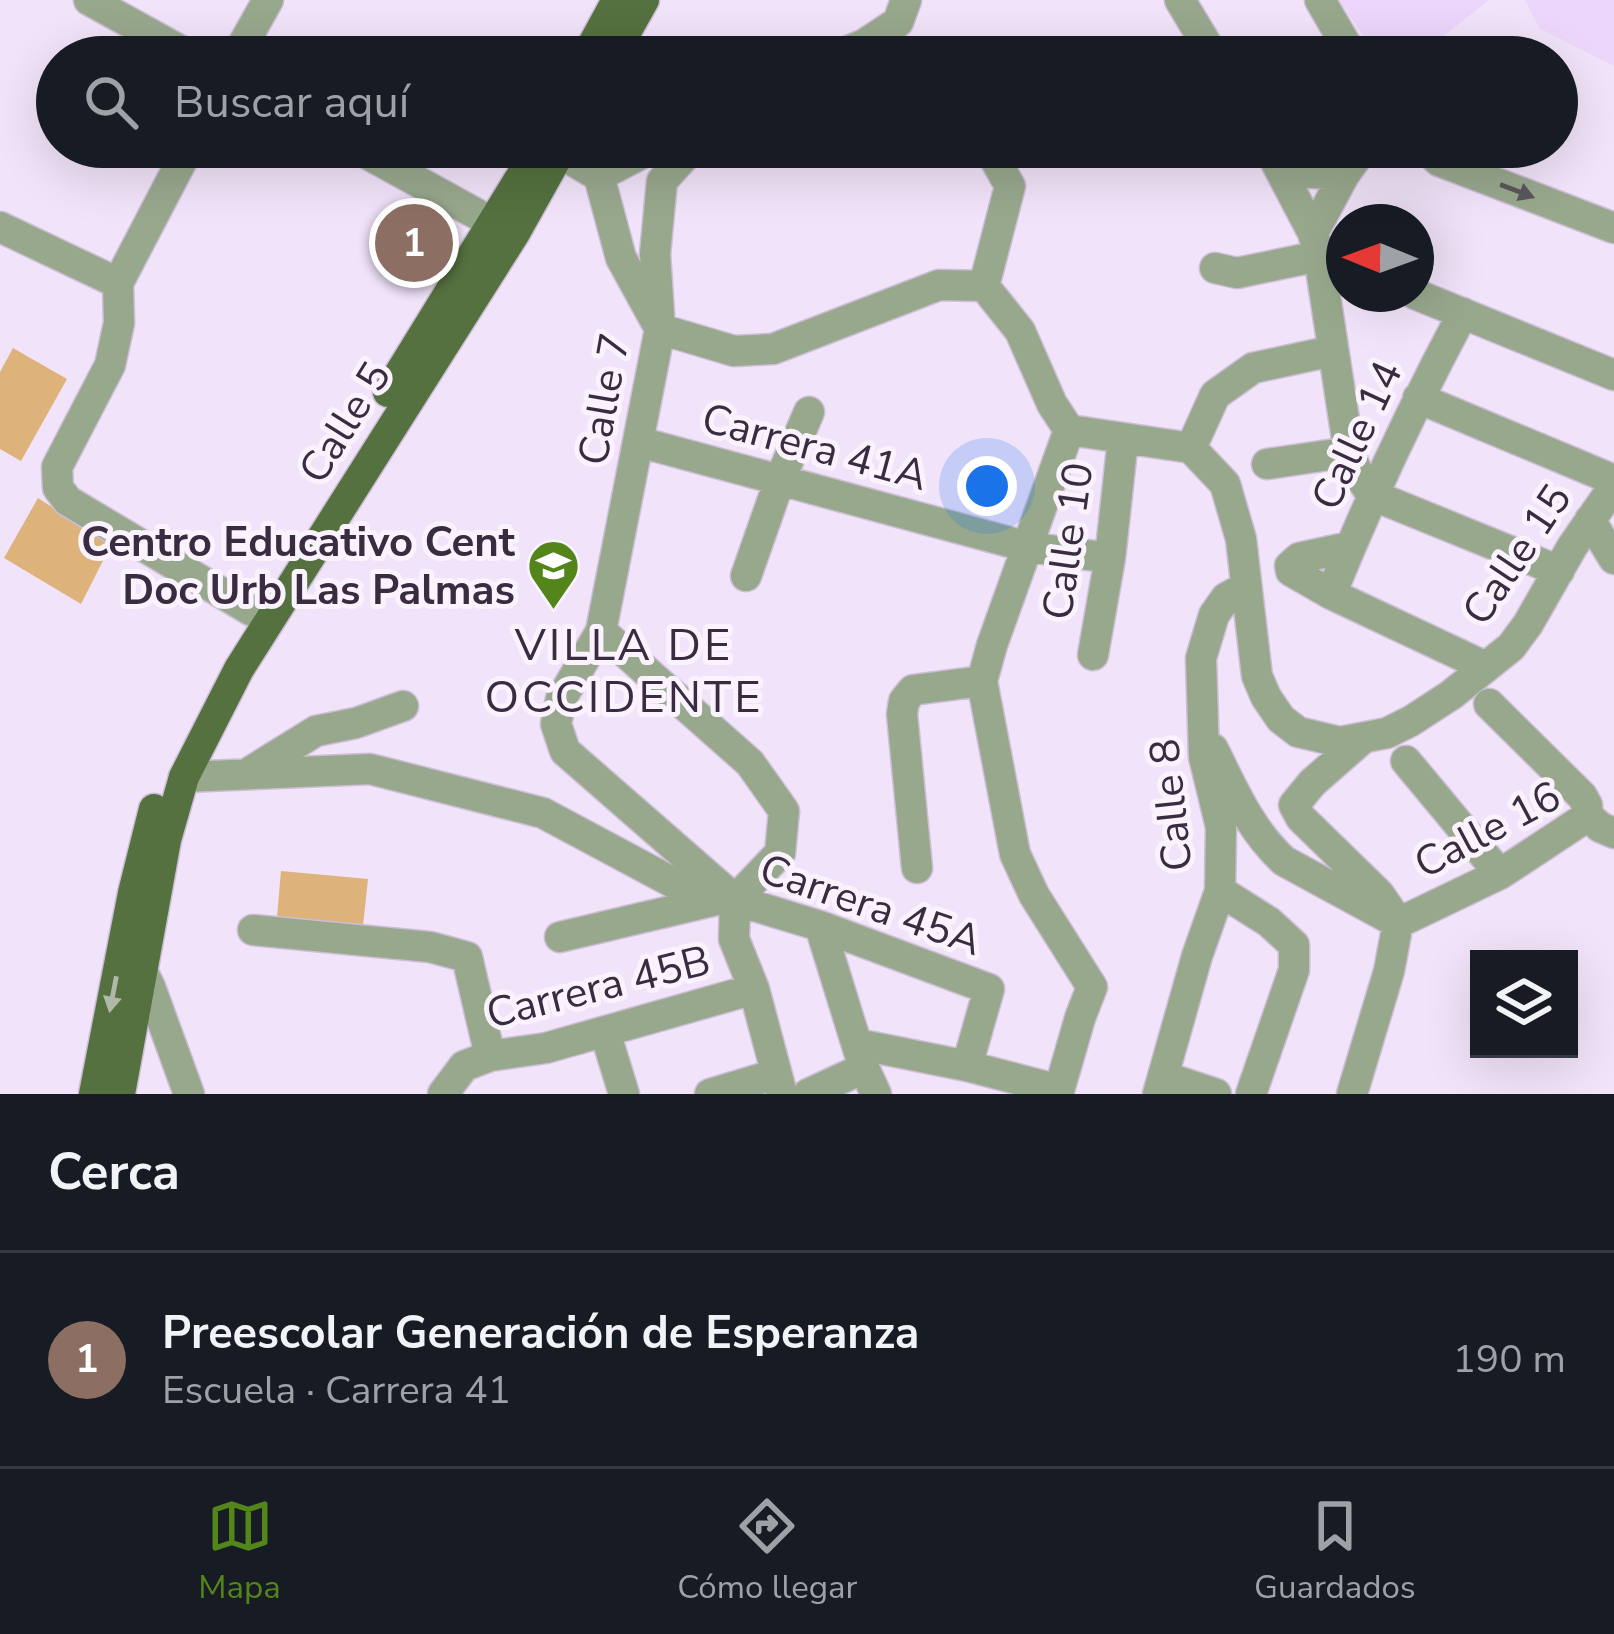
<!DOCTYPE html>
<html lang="es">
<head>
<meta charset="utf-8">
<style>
  :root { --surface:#171b24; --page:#20242c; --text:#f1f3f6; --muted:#9ea1a6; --line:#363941; --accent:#53851b }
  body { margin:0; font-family:"Nunito Sans",sans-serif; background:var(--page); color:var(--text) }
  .controls { position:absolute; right:36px; bottom:36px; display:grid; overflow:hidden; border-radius:0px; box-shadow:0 12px 48px #0002 }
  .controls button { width:108px; height:108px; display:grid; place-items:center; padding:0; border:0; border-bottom:3px solid var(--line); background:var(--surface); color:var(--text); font:60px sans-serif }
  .compass { position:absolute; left:1326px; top:204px; width:108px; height:108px; border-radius:50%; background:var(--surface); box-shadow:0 12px 48px #0002; rotate:271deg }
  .you { position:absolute; left:987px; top:486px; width:42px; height:42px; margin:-30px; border:9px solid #fff; border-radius:50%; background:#1a73e8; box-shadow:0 0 0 18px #1a73e833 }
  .badge { display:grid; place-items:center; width:78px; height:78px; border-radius:50%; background:var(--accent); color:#fff; font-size:39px; font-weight:700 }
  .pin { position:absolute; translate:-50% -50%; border:6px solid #fff; box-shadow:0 3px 12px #0006 }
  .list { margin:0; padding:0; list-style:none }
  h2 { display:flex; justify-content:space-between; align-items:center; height:156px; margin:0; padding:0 48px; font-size:51px }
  h2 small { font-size:39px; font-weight:400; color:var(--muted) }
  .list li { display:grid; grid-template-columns:78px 1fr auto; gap:36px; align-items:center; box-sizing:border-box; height:216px; padding:0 48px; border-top:3px solid var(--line) }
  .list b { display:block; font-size:45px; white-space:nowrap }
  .list p { margin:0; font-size:39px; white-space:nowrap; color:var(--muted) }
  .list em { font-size:39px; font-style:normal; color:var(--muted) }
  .icon { flex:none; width:66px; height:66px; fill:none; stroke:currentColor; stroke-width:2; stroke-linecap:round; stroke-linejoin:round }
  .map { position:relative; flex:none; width:1614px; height:1094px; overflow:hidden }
  .search { position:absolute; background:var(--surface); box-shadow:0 12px 48px #0002; left:36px; right:36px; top:36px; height:132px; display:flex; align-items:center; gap:30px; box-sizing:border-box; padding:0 42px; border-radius:66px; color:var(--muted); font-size:45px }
  .sheet { height:372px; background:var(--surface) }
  nav { display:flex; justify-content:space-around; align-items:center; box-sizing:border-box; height:168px; border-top:3px solid var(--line); background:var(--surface); font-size:33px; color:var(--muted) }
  nav a { display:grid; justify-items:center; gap:6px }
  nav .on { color:var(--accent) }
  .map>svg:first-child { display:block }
  .built { fill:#ecd6fb }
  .green { fill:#deb27b }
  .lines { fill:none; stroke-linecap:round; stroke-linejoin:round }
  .minor-casing { stroke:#ccbed4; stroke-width:33 }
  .major-casing { stroke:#ccbed4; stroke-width:33 }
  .minor { stroke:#98a88d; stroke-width:30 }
  .major { stroke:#55713f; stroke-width:30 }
  .oneway { fill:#5a575c }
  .oneway2 { fill:#b0b8a8 }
  .labels { text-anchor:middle; stroke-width:10; stroke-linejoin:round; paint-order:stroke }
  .street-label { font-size:42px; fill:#392c41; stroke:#faf3fe }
  .poi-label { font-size:42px; font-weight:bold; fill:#392c41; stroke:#faf3fe; text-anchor:end }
  .neighbourhood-label { font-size:45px; letter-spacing:3px; fill:#392c41; stroke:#faf3fe }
</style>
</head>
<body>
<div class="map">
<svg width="1614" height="1094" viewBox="0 0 1614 1094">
  <rect width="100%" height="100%" fill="#f1e3f9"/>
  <!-- built -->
  <path class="built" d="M1339,0H1489L1417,57H1378Z
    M1525,0H1614V66L1539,28Z"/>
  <!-- green -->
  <path class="green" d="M13,348L67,379L21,461L0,449V372Z
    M38,498L111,545L81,604L4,558Z
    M281,871L368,879L363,926L277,917Z"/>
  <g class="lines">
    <defs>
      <path id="minor" d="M89,0L192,57
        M1180,0L1214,57
        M1320,0L1353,57
        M236,57L268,0
        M835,57L865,44L898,22L906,0
        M189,147L118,283L119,323L110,365L57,467L58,488L68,501L252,611
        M355,147L493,223
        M693,147L662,181L655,254L660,329L601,631L561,699L556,724L565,751L731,896
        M1268,147L1313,233L1319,256L1349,452L1358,474L1372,495L1559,571
        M1424,147L1439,161L1614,228
        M560,153L599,176L654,147
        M1283,171L1344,175
        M599,176L621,258L660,329L734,351L773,349L939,285L984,286
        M0,227L118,283
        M1313,233L1344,175L1364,147
        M1215,268L1237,273L1319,256L1344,266
        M984,286L1020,331L1052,404L1069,430
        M984,286L1010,186L988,147
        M1415,294L1614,375
        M1418,398L1614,480
        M1069,430L1191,448L1225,484L1241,539L1257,676L1266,697L1281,719L1298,732L1340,742L1387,733L1411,721L1451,695L1511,647L1528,624L1572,547L1614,486
        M639,442L1028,547L1110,558
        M1191,448L1215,395L1253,368L1332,351
        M1267,464L1349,452
        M1590,520L1614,559
        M1350,547L1299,558L1290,566L1291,571L1331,594L1486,667
        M746,576L779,482L809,412
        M1331,594C1370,498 1414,405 1463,313
        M601,631L750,763L784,811L780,853L735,900
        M1093,655L1110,558L1123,439
        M1489,704L1582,796L1587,805L1588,816
        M1361,740L1312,783L1294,805L1301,818L1379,894L1392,913
        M1213,749C1233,789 1250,830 1284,861L1398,923
        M1406,761L1500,874
        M250,772L316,731L356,723L403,706
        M184,777L370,769L543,813L687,890L735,900L820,926L989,989L967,1066
        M1588,816L1600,827L1614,833
        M917,868L902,714L904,701L913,690L982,681
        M1220,891L1269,922L1294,945V970L1251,1094
        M735,900L734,939L754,989L782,1094
        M1398,923L1500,874L1588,816
        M820,926L864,1068L876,1094
        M253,930L430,947L467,957L490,1056
        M560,937L717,900
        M142,971L150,987L189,1094
        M605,1032L624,1094
        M857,1044L967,1066L1059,1090
        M1165,1077L1216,1094
        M443,1094L464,1066L490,1056L546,1048L754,989
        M710,1094L776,1074
        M808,1094L864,1068
        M1058,1094L1080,1018L1092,987L1034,895L1015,854L982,681L992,645L1069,430
        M1158,1094L1197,956L1220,891L1221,827L1204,757L1201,658L1214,615L1226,598L1246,587
        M1352,1094L1389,971L1398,923"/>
      <path id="major" d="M586,57L617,0
        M612,57L644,0
        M388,392L539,147
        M94,1094L133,893L154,809
        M120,1094L166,840L184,777L239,669L515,233L563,147"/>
    </defs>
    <!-- minor casing -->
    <use href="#minor" class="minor-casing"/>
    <!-- major casing -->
    <use href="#major" class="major-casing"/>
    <!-- minor -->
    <use href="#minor" class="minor"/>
    <!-- major -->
    <use href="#major" class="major"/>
  </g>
  <!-- one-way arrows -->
  <defs><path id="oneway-solid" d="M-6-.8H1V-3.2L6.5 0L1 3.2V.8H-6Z" transform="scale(3)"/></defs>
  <use class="oneway" href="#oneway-solid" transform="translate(1517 191) rotate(21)"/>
  <use class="oneway2" href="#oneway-solid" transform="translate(113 994) rotate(101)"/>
  <!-- icons -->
  <defs>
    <symbol id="school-pin" viewBox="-11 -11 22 30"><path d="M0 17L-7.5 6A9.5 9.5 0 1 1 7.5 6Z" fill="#53851b" stroke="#faf3fe"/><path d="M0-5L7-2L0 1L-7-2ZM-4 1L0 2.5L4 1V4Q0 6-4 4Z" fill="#fff"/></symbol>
  </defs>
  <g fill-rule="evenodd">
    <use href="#school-pin" x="524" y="536" width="59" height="81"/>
  </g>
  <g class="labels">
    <!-- street labels -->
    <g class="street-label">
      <text transform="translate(603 399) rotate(-80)" y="15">Calle 7</text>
      <text transform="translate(344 422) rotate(-58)" y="15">Calle 5</text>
      <text transform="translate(1356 435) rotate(-65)" y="15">Calle 14</text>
      <text transform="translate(815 446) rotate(15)" y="15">Carrera 41A</text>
      <text transform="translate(1067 541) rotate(-82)" y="15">Calle 10</text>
      <text transform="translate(1516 554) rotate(-56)" y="15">Calle 15</text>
      <text transform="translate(1170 805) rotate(-96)" y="15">Calle 8</text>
      <text transform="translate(1487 829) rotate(-28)" y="15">Calle 16</text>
      <text transform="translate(871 904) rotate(19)" y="15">Carrera 45A</text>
      <text transform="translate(598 986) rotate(-14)" y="15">Carrera 45B</text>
    </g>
    <!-- poi labels -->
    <g class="poi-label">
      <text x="515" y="556">Centro Educativo Cent<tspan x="515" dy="48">Doc Urb Las Palmas</tspan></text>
    </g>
    <!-- neighbourhood labels -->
    <g class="neighbourhood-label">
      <text x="624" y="660">VILLA DE<tspan x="624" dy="52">OCCIDENTE</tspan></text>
    </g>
  </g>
</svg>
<div class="controls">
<button><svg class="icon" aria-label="layers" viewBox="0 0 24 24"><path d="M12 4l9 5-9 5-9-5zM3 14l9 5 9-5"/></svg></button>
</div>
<svg class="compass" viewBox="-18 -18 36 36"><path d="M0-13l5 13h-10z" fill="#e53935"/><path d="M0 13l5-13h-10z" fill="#9ea1a6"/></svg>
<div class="you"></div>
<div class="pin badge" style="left:414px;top:243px;background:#8d6e63">1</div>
<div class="search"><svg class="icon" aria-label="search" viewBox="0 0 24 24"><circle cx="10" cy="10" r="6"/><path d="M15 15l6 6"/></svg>Buscar aquí</div>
</div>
<section class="sheet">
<h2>Cerca<small></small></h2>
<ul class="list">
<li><span class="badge" style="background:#8d6e63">1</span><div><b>Preescolar Generación de Esperanza</b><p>Escuela · Carrera 41</p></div><em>190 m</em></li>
</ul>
</section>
<nav>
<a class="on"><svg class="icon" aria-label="map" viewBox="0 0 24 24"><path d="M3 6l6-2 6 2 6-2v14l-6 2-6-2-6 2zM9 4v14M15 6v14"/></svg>Mapa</a>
<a><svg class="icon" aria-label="directions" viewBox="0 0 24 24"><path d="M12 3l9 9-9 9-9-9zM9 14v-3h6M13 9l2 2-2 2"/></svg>Cómo llegar</a>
<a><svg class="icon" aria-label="saved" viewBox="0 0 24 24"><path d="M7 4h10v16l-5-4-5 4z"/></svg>Guardados</a>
</nav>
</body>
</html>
